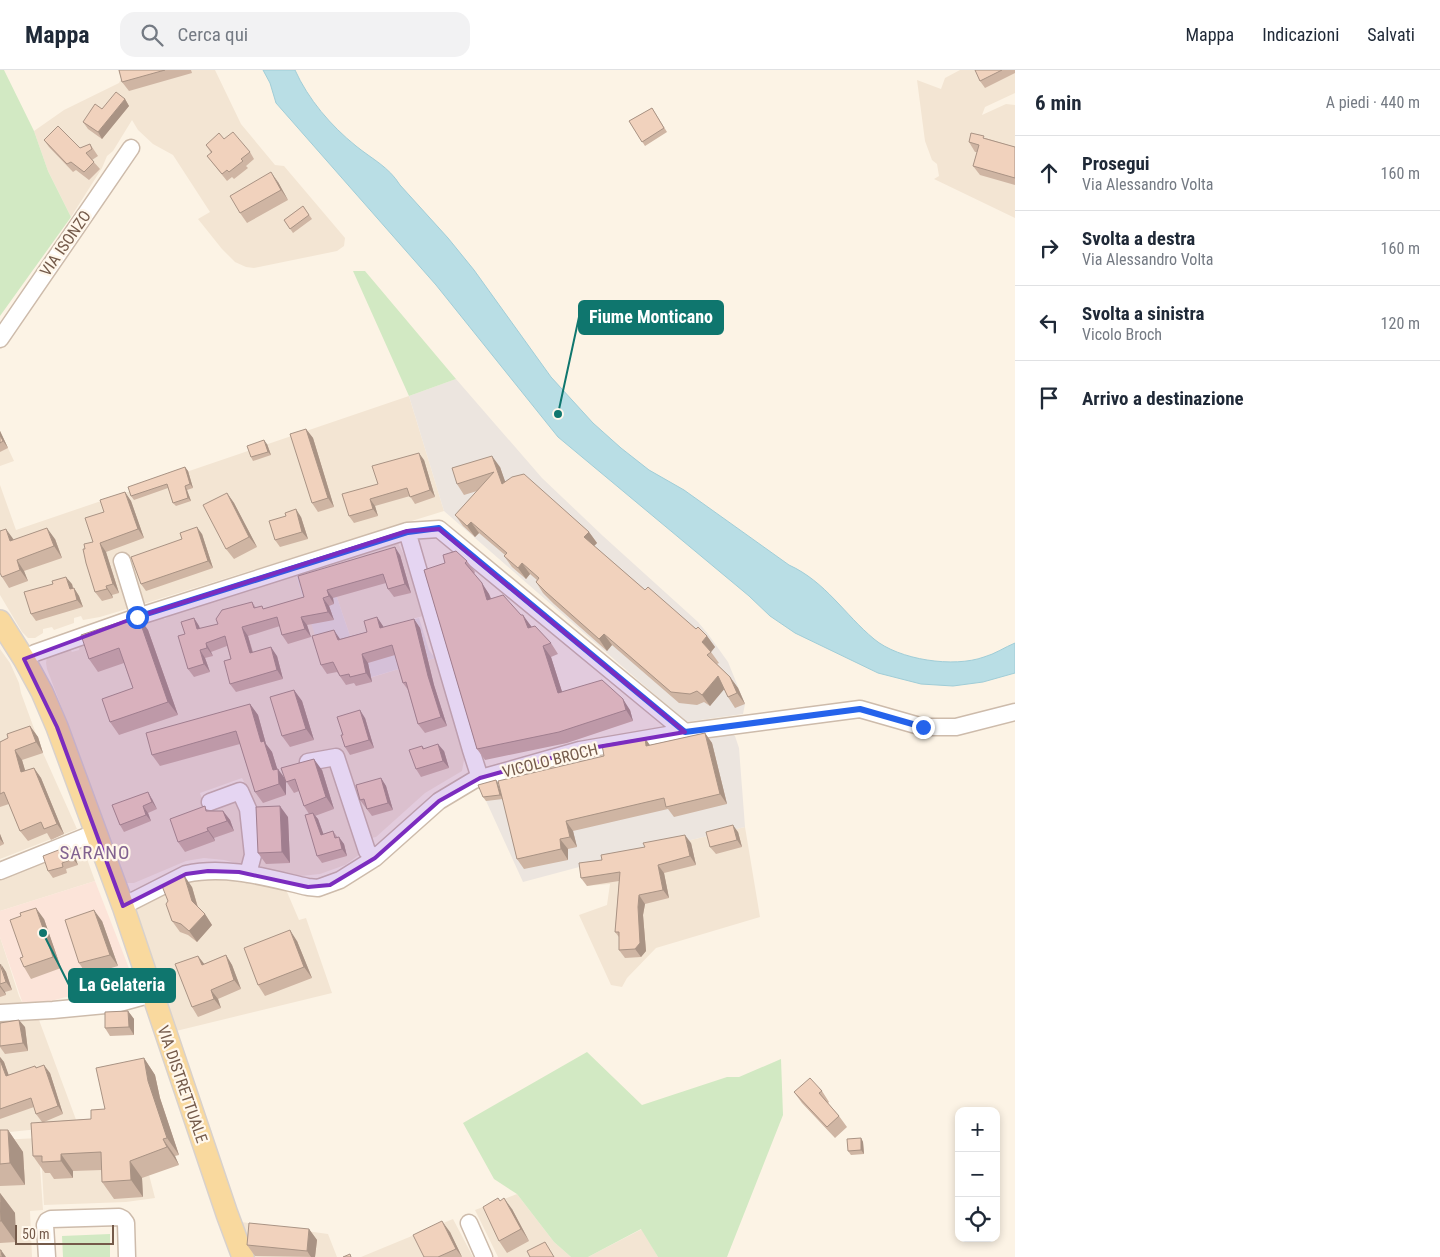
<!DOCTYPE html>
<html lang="it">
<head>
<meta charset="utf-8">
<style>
  :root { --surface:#fff; --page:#f2f2f3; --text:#1f2937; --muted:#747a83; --line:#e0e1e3 }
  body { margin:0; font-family:"Roboto Condensed",sans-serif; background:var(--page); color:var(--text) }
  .controls { position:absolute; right:15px; bottom:15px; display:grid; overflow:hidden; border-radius:10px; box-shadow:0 2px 8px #0003 }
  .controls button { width:45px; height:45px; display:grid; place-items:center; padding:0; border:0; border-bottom:1px solid var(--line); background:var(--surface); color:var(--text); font:25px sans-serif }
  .scale { position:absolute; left:15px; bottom:12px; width:99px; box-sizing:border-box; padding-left:5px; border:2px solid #745a4a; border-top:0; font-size:14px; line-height:18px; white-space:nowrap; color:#745a4a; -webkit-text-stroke:4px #fff7eb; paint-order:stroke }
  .stop { position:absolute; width:15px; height:15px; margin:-11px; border:4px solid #2563eb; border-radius:50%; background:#fff }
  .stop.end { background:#2563eb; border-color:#fff; box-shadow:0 1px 5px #0008 }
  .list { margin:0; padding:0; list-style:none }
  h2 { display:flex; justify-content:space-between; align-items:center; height:65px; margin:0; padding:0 20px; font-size:21px }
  h2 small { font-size:16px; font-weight:400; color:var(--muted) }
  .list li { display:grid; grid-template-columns:32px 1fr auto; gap:15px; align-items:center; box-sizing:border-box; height:75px; padding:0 20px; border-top:1px solid var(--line) }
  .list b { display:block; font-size:19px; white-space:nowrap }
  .list p { margin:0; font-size:16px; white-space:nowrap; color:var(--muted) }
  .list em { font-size:16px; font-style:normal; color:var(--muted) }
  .icon { flex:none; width:28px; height:28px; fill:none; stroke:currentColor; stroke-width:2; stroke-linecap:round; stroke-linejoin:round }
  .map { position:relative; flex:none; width:1015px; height:1187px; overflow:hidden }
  header { display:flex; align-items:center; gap:30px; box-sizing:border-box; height:70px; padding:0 25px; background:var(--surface); border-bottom:1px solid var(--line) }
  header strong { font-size:24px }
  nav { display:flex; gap:28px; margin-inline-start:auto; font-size:18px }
  .search { width:350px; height:45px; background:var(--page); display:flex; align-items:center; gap:12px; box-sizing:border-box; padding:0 18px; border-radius:15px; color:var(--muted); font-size:19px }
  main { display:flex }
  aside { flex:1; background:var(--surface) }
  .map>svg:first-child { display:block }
  .residential { fill:#f3e5d3 }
  .commercial { fill:#fce4d9 }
  .industrial { fill:#ece5df }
  .green { fill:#d2e9c3 }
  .water { fill:#b9dee5; stroke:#a0cdd7 }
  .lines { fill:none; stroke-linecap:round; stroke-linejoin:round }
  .minor-casing { stroke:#cdbbab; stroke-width:19 }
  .major-casing { stroke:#d8d1cc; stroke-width:24 }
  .minor { stroke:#fff; stroke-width:16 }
  .major { stroke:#f9d99e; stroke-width:21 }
  .wall { fill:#cfb5a3 }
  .shaded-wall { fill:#a99384 }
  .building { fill:#f1d2bd; stroke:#a99384 }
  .route { stroke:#2563eb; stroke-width:6 }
  .marked { fill:#7b2cbf; fill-opacity:0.2; stroke:#7b2cbf; stroke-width:4; stroke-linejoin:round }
  .labels { text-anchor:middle; stroke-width:4.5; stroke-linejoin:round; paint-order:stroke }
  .street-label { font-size:16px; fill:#745a4a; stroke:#fff7eb }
  .quarter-label { font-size:19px; letter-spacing:1px; fill:#826290; stroke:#fff7eb }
  .leader { fill:none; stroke:#0f766e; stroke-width:2 }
  .callout-dot { fill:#0f766e; stroke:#fff7eb; stroke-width:2 }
  .callout { fill:#0f766e; stroke:#0f766e; stroke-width:2 }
  .callout-label { font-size:18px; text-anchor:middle; font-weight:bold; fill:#fff }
</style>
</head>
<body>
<header>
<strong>Mappa</strong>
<div class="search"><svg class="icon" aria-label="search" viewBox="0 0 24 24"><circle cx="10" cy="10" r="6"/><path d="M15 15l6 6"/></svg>Cerca qui</div>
<nav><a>Mappa</a><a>Indicazioni</a><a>Salvati</a></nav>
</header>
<main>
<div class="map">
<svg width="1015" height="1187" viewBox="0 0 1015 1187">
  <rect width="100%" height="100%" fill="#fcf3e5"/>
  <!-- residential -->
  <path class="residential" d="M118,0H215L241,54L275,95L284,96L345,168L344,176L337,181L254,198L246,197L235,192L222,179L198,149L210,142L173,85L153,74L138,60L132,50L113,81L107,86L102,98L71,147L48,101L34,61L64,40L119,13L121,9Z
    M960,0H1015V23L985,37L982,45L1006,34L1015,35V148L934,109L939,106L937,94L932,90L925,71L917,10L941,19L945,8Z
    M409,326L444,441L143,534L127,483L113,486L130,538L100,547L83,550L81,546L74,548V553L54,560L52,557L43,559V563L35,568H28L22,562L0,525V415L16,460Z
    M0,361L14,391L0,396Z
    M398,473L404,485L423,546L350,566L326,495Z
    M296,505L319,575L358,596L363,610L435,588L465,684L462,701L425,723L376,767L371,768L365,763L331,692L359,785L345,795L320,804L301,806L260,799L254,731L242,708L200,723L205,737L236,726L243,742L248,796L224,790L204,788L186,791L134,813H127L121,806L114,788L80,686L47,599L46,593L47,586L68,577L72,582L79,580L81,570L160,546L165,549L175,542Z
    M0,579L10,593L19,613L21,623L43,683L77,759L0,789Z
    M745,757L760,847L656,878L627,908L622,917L611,915L579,845L607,835L610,814L587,816L583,796Z
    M82,775L95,811L0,841V806Z
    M188,802L284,815L299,850L306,848L332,923L176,961L131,831Z
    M0,867L19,926L23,934L0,935Z
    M39,950L78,1055L0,1063V952Z
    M40,1066L145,1089L155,1128L126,1132L44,1135Z
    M38,1068L43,1140L30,1141L32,1187H0V1070Z
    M517,1124L554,1172L571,1187H498L475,1140Z
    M453,1149L473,1187H361Z
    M241,1152L328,1164L337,1187H254Z
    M642,1159L658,1187H588Z"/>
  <!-- commercial -->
  <path class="commercial" d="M95,811L132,906L130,915L120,922L70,926L51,931L23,934L0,867V841Z"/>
  <!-- industrial -->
  <path class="industrial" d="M456,309L542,408L603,466L698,552L708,564L728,592L745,634L743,644L686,652L444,441L409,326Z
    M326,495L350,566L419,548L429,580L435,588L362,610L358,596L327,604L296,505Z
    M730,662L735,666L739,678L745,757L583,796L523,812L477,711L552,690Z"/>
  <!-- green -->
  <path class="green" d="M0,0H4L34,61L48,101L71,147L0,246Z
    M353,201H365L456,309L409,326Z
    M587,982L642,1035L727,1007H739L781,989L783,1045L727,1187H658L641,1159L588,1187H571L554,1172L517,1124L494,1109L463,1053Z
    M110,1164V1187H63L62,1166Z"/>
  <!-- water -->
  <path class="water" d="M263,0H295C308,29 331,56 356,76C372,89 389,97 400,115L448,168L474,200L551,307L593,353L621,378L649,400L684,420L789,495C826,512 844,544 874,569C899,590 954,598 984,587C995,584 1005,577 1015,573V603L983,612L953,616L921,614L878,603L795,563L770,546L749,526L558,367L436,215L276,33L270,13Z"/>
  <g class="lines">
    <defs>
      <path id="minor" d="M0,269L131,78
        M407,461L471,680L480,708
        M122,491L137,540V547
        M24,589L35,583L137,547L407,461L439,459L685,662
        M308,692L336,687L367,781L375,788
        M210,732L240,721L248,739L253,785L248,804
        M0,801L97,762
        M123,836L186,804C227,795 268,808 308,817L318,818L340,810L375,788L439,731L474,710L580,680L685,662L860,639L923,657H956L1015,642
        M0,943L53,940L116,934L152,924
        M469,1153L484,1187
        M47,1187L45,1155L47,1151L51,1149L119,1147L123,1149L126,1153L127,1187"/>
      <path id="major" d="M0,551L24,589L42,622L57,657L123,836L227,1144L243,1187"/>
    </defs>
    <!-- minor casing -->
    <use href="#minor" class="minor-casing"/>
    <!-- major casing -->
    <use href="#major" class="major-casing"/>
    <!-- minor -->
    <use href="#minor" class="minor"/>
    <!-- major -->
    <use href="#major" class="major"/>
  </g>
  <!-- wall -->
  <path class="wall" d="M119,0H191L192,3L129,21L122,12Z
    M975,0H1015V3L985,18L980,11Z
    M125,29L129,36L102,69L88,59L83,52L102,39Z
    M652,38L667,62L645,76L629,51Z
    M985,68L1015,77V115L980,105L973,96L977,82H975L969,72Z
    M224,69L250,82L254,89L246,96L248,98L234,109L232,107L227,111L207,86L211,83L206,75Z
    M44,70L80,78L90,74L98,86L92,90L100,99L89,110L76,100L73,102L49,77Z
    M278,112L288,130L247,153L240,143Z
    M303,136L312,149L293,163L284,150Z
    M306,359L313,368L334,437L318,442L312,433Z
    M0,361L8,378L0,382Z
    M267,374L271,385L253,391L251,387Z
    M424,390L435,427L415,434L410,426L375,436L378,446L354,453L349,446L378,414Z
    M185,397L188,401L193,418L187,420L191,431L176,436L173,433L168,418L134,430L131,426Z
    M500,397L505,412L589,462L597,473L594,476L645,520L696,559L707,566L715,577L711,582L719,593L717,594L730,607L738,618L745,634L735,638L728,627L724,619L710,636L704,632L697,635L679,633L612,575L607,581L554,534L543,523L536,512L537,510L530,504L526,509L512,497L504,486L505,485L479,463L475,467L463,456L455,445L477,421L464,425L457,414Z
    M125,422L131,431L144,468L106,482L119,523L112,525L113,528L102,531L95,522L85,479L93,472L104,442Z
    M227,423L234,433L257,477L234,489L226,479Z
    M301,447L308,469L280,477L275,470Z
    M202,464L213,498L146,521L141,514Z
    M55,469L62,488L24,501L28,511L9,518L2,507L14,470Z
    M400,485L411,523L394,527L388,519L386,513L333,528L334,534L329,536L334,550L307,555L311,567L288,574L282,565L280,556L248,566L253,582L277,586L283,609L236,622L230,614L231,589L227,576L211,582L213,586L205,588L210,602L194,607L188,599L185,564L194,548L199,556L200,559L218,554L252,532L256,538L264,539L304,527Z
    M467,491L475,502L474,504L489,524L491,528L521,545L532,557L551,573L558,584L551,587L562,622L630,640L633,651L567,673L485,690L477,679L424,500Z
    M72,514L73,518H74L79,526L83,537L36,551L31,544Z
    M138,546L148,560L178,645L119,665L110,652L133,618L124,593L98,602L89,589Z
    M377,547L384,558L414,549L420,558L434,615L447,656L425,663L418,654L408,620L403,613L395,585L368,593L372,612L356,616L354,613L346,615L337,602L327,604L321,595L340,569L367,562Z
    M294,620L302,631L314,670L290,677L282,666Z
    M250,634L258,645L266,674L272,682L277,699L285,709L322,700L334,739L315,746L318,749L323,764L333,761L338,768L344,774L347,786L322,793L317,786L309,744L304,736L299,721L294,723L286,711V725L263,733L255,722L240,674L160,696L152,685Z
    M365,648L374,678L350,685L345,677L343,665Z
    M30,656L38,667L43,683L22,690L25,701L34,698L41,708L64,764L51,770L47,763L28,771L20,761L9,734L0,737V672L8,668Z
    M705,663L712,673L727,734L674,747L668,739L573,761L577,777L568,779V790L524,799L517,789L503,729L486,731L483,727L496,710L498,714L501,724L650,675Z
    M422,676L424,678L444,681L449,698L421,707L416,699Z
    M381,708L386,716L393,740L372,746L360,730Z
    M152,729L157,739L148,743L151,751L124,762L120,755L112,735Z
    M208,741H223L230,750L234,761L214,768L215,771L185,782L178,772Z
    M288,747L290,793L266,794L258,783Z
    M738,762L742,777L716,784L710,777Z
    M0,764L4,774L0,776Z
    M691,773L696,795L664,803L669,828L645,834L643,845L646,881L641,887L625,888L619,880V867L615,862L619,811L587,816L581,808L602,790Z
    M73,782L78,795L66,799L67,803L53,808L48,801Z
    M192,817L198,837L205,844L212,855L197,872L188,865L180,862L172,851L168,831Z
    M21,846L44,849L61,898L31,909L24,897Z
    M102,851L118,896L87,905L79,893Z
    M297,871L312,908L265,926L258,915Z
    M226,885L232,895L241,919L218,929L221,938L198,947L192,937L198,886L204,894Z
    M0,894L6,902L12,920L5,922L6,925L0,927Z
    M128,941L134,949V965L110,966L105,958Z
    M0,953L25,957L28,981L5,984L0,977Z
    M0,987L4,992L8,1005L36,997L50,1003L63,1044L44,1052L91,1049L105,1039L144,988L155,1005L160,1028L179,1085L175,1086L179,1095L142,1108L143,1127L114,1129L102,1112V1100L73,1101V1108L54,1109L50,1103H45L33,1086L42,1052L36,1044L34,1037L0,1049Z
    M822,1021L829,1032L828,1033L839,1046L847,1057L835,1068L802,1033L794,1022Z
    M0,1060H8L23,1082L25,1115L0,1116Z
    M861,1068L863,1072L864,1084L851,1085L848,1081Z
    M0,1123L15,1143L16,1172L0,1173Z
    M512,1139L529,1171L507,1183L499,1171Z
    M309,1159L317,1170L315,1187L255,1186L247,1175Z
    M450,1162L462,1187H424Z"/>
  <!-- shaded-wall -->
  <path class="shaded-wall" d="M125,29L129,36L102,69L98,62Z
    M271,102L278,112L288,130L281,120Z
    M306,359L313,368L334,437L328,428Z
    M0,361L8,378L3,371L0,365Z
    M264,370L267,374L271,385L268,382Z
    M419,383L424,390L435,427L430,420Z
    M492,386L500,397L510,425L502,414Z
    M185,397L188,401L193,418L190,414Z
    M185,416L187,420L191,431L188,428Z
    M125,422L131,431L144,468L138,459Z
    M227,423L234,433L257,477L249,467Z
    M370,429L375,436L378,446L373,439Z
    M296,439L301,447L308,469L302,462Z
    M471,452L479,463L475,467L467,456Z
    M197,457L202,464L213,498L208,491Z
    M47,458L55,469L62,488L54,476Z
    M6,459L14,470L10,471Z
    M589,462L597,473L592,478L584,467Z
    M100,473L106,482L119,523L113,514Z
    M395,477L400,485L411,523L405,514Z
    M17,490L24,501L28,511L20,500Z
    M522,493L530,504L526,509L518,498Z
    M66,507L72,514L75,527L70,519Z
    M482,513L489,524L495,541L487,530Z
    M106,516L112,525L113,528L107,519Z
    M74,518L79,526L83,537L77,530Z
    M327,520L333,528L334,534L329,526Z
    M323,528L329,536L334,550L328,542Z
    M523,545L531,556L535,569L528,558Z
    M138,546L148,560L178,645L168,632Z
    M301,547L307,555L311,567L305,559Z
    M377,547L383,556L387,567L380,558Z
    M194,548L199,556L203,568L197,559Z
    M414,549L420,558L434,615L447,656L441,647L428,606Z
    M242,557L248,566L255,592L250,583Z
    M334,560L340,569L338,570Z
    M604,564L612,575L607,581L599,569Z
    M707,566L715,577L711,582L702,572Z
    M206,573L211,582L213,586L207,578Z
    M543,576L551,587L566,634L558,623Z
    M271,577L277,586L283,609L277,600Z
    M200,580L205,588L210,602L204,594Z
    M362,584L368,593L372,612L366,603Z
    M718,606L726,617L710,636L702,625Z
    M730,607L738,618L745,634L737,623Z
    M294,620L302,631L314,670L306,659Z
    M623,629L630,640L633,651L626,640Z
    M250,634L258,645L266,674L272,682L278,701V699L286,710V725L279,714L261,672Z
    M360,640L365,648L374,678L369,670Z
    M30,656L38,667L43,683L36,672Z
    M705,663L712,673L727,734L720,724Z
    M645,668L652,678L646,676Z
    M438,674L444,681L449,698L443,691Z
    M15,680L22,690L29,713L21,702Z
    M314,689L322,700L334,739L326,727Z
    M34,698L41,708L64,764L57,754Z
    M381,708L386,716L393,740L388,733Z
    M496,710L498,714L503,729L500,725Z
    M148,722L152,729L157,739L152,732Z
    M143,736L148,743L151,751L146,745Z
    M280,736L288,747L290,793L282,782Z
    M223,741L230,750L234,761L227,751Z
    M313,743L318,749L326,771L321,765Z
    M566,751L573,761L577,777L570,767Z
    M733,755L738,762L742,777L737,770Z
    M207,758L214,768L215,771L208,761Z
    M0,764L4,774L0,769Z
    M685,765L691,773L696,795L690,786Z
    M339,767L344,774L347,786L342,779Z
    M560,769L568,779V790L561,779Z
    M69,776L73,782L78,795L73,789Z
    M658,795L664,803L669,828L663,820Z
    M184,805L192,817L199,842L192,831Z
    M639,825L645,834L643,845L646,881L641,887L635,879L638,837Z
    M36,838L44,849L61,898L53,887Z
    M94,840L102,851L118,896L110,885Z
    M205,844L212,855L197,872L189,861Z
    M290,860L297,871L312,908L304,897Z
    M226,885L232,895L241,919L234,910Z
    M198,886L205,895H202Z
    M1,894L6,902L12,920L6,912Z
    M0,915L5,922L6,925L0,917Z
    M211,920L218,929L221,938L214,929Z
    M128,941L134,949V965L129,957Z
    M19,950L25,957L28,981L23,973Z
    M0,987L4,992L12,1014L6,1006L0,990Z
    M144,988L155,1005L160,1028L179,1085L167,1068L148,1011Z
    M44,995L50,1003L63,1044L58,1036Z
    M8,1060L23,1082L25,1115L10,1093Z
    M861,1068L863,1072L864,1084L861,1080Z
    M163,1069L175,1086L179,1095L167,1077Z
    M61,1084L73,1101V1108L61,1091Z
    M130,1091L142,1108L143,1127L131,1110Z
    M0,1123L15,1143L16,1172L1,1151Z
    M504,1128L512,1139L529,1171L521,1159Z
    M442,1151L450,1162L462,1187L456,1179Z
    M309,1159L317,1170L315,1187H311L307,1181Z
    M1,1180L6,1187H2Z"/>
  <!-- building -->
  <path class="building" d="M119,0H165L122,12Z
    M975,0H1002L980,11Z
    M116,22L125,29L98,62L83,52L95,34L102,39Z
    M652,38L664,58L642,72L629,51Z
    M58,56L80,78L90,74L92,79L86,83L94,92L84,102L71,92L67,94L44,70Z
    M233,62L250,82L241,89L243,91L229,102L227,100L222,104L207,86L212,82L206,75L219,63L224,69Z
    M971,63L984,66L983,68L1015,77V108L973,96L979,75L969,72Z
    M271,102L281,120L240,143L230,126Z
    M303,136L309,145L290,159L284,150Z
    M306,359L328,428L312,433L290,364Z
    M0,365L3,371L0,373Z
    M264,370L268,382L251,387L247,376Z
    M419,383L430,420L410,427L407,418L370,429L373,439L349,446L342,424L378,414L372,396Z
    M492,386L502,414L512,407L524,404L589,462L584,467L645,520L648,517L696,559L698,557L707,566L702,572L711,582L707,585L730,607L737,623L728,627L718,606L702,625L697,621L690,624L671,622L604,564L599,569L546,522L536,512L539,508L522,493L518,498L504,486L507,483L471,452L467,456L455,445L494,402L457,414L452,398Z
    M185,397L190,414L185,416L188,428L173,433L167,414L131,426L128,417Z
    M125,422L138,459L100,473L113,514L106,516L107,519L95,522L86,493L83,479H85L84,474L93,472L85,448L104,442L100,430Z
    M227,423L249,467L226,479L203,435Z
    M296,439L302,462L275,470L269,451L286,446L285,443Z
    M197,457L208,491L141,514L131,487L182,469L180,463Z
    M47,458L54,476L17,490L20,500L2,507L0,503V461L6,459L10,471Z
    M395,477L405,514L388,519L383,504L327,520L329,526L323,528L328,542L301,547L305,559L282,565L277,547L242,557L250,583L271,577L277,600L230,614L224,591L231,589L225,566L206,573L207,578L200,580L204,594L188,599L178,566L185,564L181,552L194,548L197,559L218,554L216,549L222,540L252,532L254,538L262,536L263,539L304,527L298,506Z
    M456,481L467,491L465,493L482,513L487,530L503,525L521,545H523L528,558L535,556L551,573L543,576L558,623L602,610L623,629L626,640L559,662L477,679L424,500L445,493L443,485Z
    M66,507L70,519L74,518L77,530L31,544L24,522L53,514L52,511Z
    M138,546L168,632L110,652L102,629L133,618L119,578L89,589L81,565Z
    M377,547L380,558L414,549L428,606L441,647L418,654L406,612L403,613L392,575L362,584L366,603L350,607L349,604L340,606L333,592L321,595L312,566L334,560L338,570L367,562L364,551Z
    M294,620L306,659L282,666L270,627Z
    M250,634L261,672L264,671L273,700L278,699L279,714L255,722L236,661L152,685L146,663Z
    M360,640L369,670L345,677L341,665H343L337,647Z
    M30,656L36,672L15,680L21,702L34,698L57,754L44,759L41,752L20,761L4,722L0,724V672L8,668L7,664Z
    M705,663L720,724L666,737L664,728L566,751L570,767L560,769L561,779L517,789L498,711L604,686L602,675L645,668L646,676Z
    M438,674L443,691L416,699L409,680L422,676L423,679Z
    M314,689L326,727L304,736L295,709L286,712L281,698Z
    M381,708L388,733L367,739L364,729L360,730L356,715Z
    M496,710L500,725L483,727L478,715Z
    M148,722L152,732L143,736L146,745L120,755L112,735Z
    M205,736L206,741H223L227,751L207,758L208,761L178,772L170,749Z
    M280,736L282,782L258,783L256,737Z
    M313,743L321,765L333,761L335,768L339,767L342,779L317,786L305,745Z
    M733,755L737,770L710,777L706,762Z
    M685,765L690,786L658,795L663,820L639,825L638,837L640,873L635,879L619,880V862H615L620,802L581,808L579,793L602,790L601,785L645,777L643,773Z
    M69,776L73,789L62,793L63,797L48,801L43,786Z
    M184,805L192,831L205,844L189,861L181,854L172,851L166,834L168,831L162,816Z
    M36,838L53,887L24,897L20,888L23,887L10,850L21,846L20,843Z
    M94,840L110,885L79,893L65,850Z
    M290,860L304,897L258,915L244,878Z
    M226,885L234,910L211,920L214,929L192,937L175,894L198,886L202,895Z
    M0,894L6,912L0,914Z
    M128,941L129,957L105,958V942Z
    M19,950L23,973L0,976V953Z
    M144,988L148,1011L167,1068L163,1069L167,1077L130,1091L131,1110L102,1112L101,1082L61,1084V1091L42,1092V1086H33L31,1053L91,1049V1040L105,1039L96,998Z
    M0,990L6,1006L35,996L36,998L44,995L58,1036L36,1044L31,1028L0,1039Z
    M810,1008L822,1021L819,1023L839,1046L827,1057L794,1022Z
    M0,1060H8L10,1093L0,1094Z
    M861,1068V1080L848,1081L847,1069Z
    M498,1128L500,1131L504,1128L521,1159L499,1171L483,1137Z
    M0,1132L1,1151H0Z
    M442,1151L456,1179L438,1187H424L413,1165Z
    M249,1153L309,1159L307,1181L247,1175Z
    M545,1172L554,1187H530L527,1181Z
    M0,1180H1L2,1187H0Z
    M350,1184L351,1187H343Z"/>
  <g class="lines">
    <!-- route -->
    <path class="route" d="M137,547L408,462L439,458L685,662L860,639L923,657"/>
  </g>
  <!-- marked area -->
  <path class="marked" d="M439,459L685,662L580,680L480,708L439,731L375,788L330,815L308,817L239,802L208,801L186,804L123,836L57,657L24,589L137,547L407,461Z"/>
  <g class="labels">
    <!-- street labels -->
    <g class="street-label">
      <text transform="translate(65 173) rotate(-55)" y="6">VIA ISONZO</text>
      <text transform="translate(550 690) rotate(-14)" y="6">VICOLO BROCH</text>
      <text transform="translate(183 1014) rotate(71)" y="6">VIA DISTRETTUALE</text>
    </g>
    <!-- quarter labels -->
    <g class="quarter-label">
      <text x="95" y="789">SARANO</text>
    </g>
  </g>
  <!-- callouts -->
  <path class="leader" d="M558 344L579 247M43 863L69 915"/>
  <g class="callout-dot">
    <circle cx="558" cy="344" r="5"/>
    <circle cx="43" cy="863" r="5"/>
  </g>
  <g class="callout">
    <rect x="579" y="231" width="144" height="33" rx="5"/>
    <rect x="69" y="899" width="106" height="33" rx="5"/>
  </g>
  <g class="callout-label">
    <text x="651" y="253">Fiume Monticano</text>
    <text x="122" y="921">La Gelateria</text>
  </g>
</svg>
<div class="controls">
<button>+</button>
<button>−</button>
<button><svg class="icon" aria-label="locate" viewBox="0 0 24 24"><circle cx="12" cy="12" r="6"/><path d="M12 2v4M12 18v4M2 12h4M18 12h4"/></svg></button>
</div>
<div class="scale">50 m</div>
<div class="stop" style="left:137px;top:547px"></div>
<div class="stop end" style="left:923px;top:657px"></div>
</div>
<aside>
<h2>6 min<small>A piedi · 440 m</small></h2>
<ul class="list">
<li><svg class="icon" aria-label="ahead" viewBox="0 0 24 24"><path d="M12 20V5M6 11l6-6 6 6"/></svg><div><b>Prosegui</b><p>Via Alessandro Volta</p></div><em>160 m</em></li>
<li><svg class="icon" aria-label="right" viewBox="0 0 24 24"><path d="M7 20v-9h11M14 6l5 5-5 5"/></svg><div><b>Svolta a destra</b><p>Via Alessandro Volta</p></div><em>160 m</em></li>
<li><svg class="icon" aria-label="left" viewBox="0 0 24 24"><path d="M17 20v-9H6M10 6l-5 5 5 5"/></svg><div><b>Svolta a sinistra</b><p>Vicolo Broch</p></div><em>120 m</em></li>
<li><svg class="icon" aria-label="arrive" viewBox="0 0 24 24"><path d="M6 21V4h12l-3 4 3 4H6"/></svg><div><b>Arrivo a destinazione</b></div></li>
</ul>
</aside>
</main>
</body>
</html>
